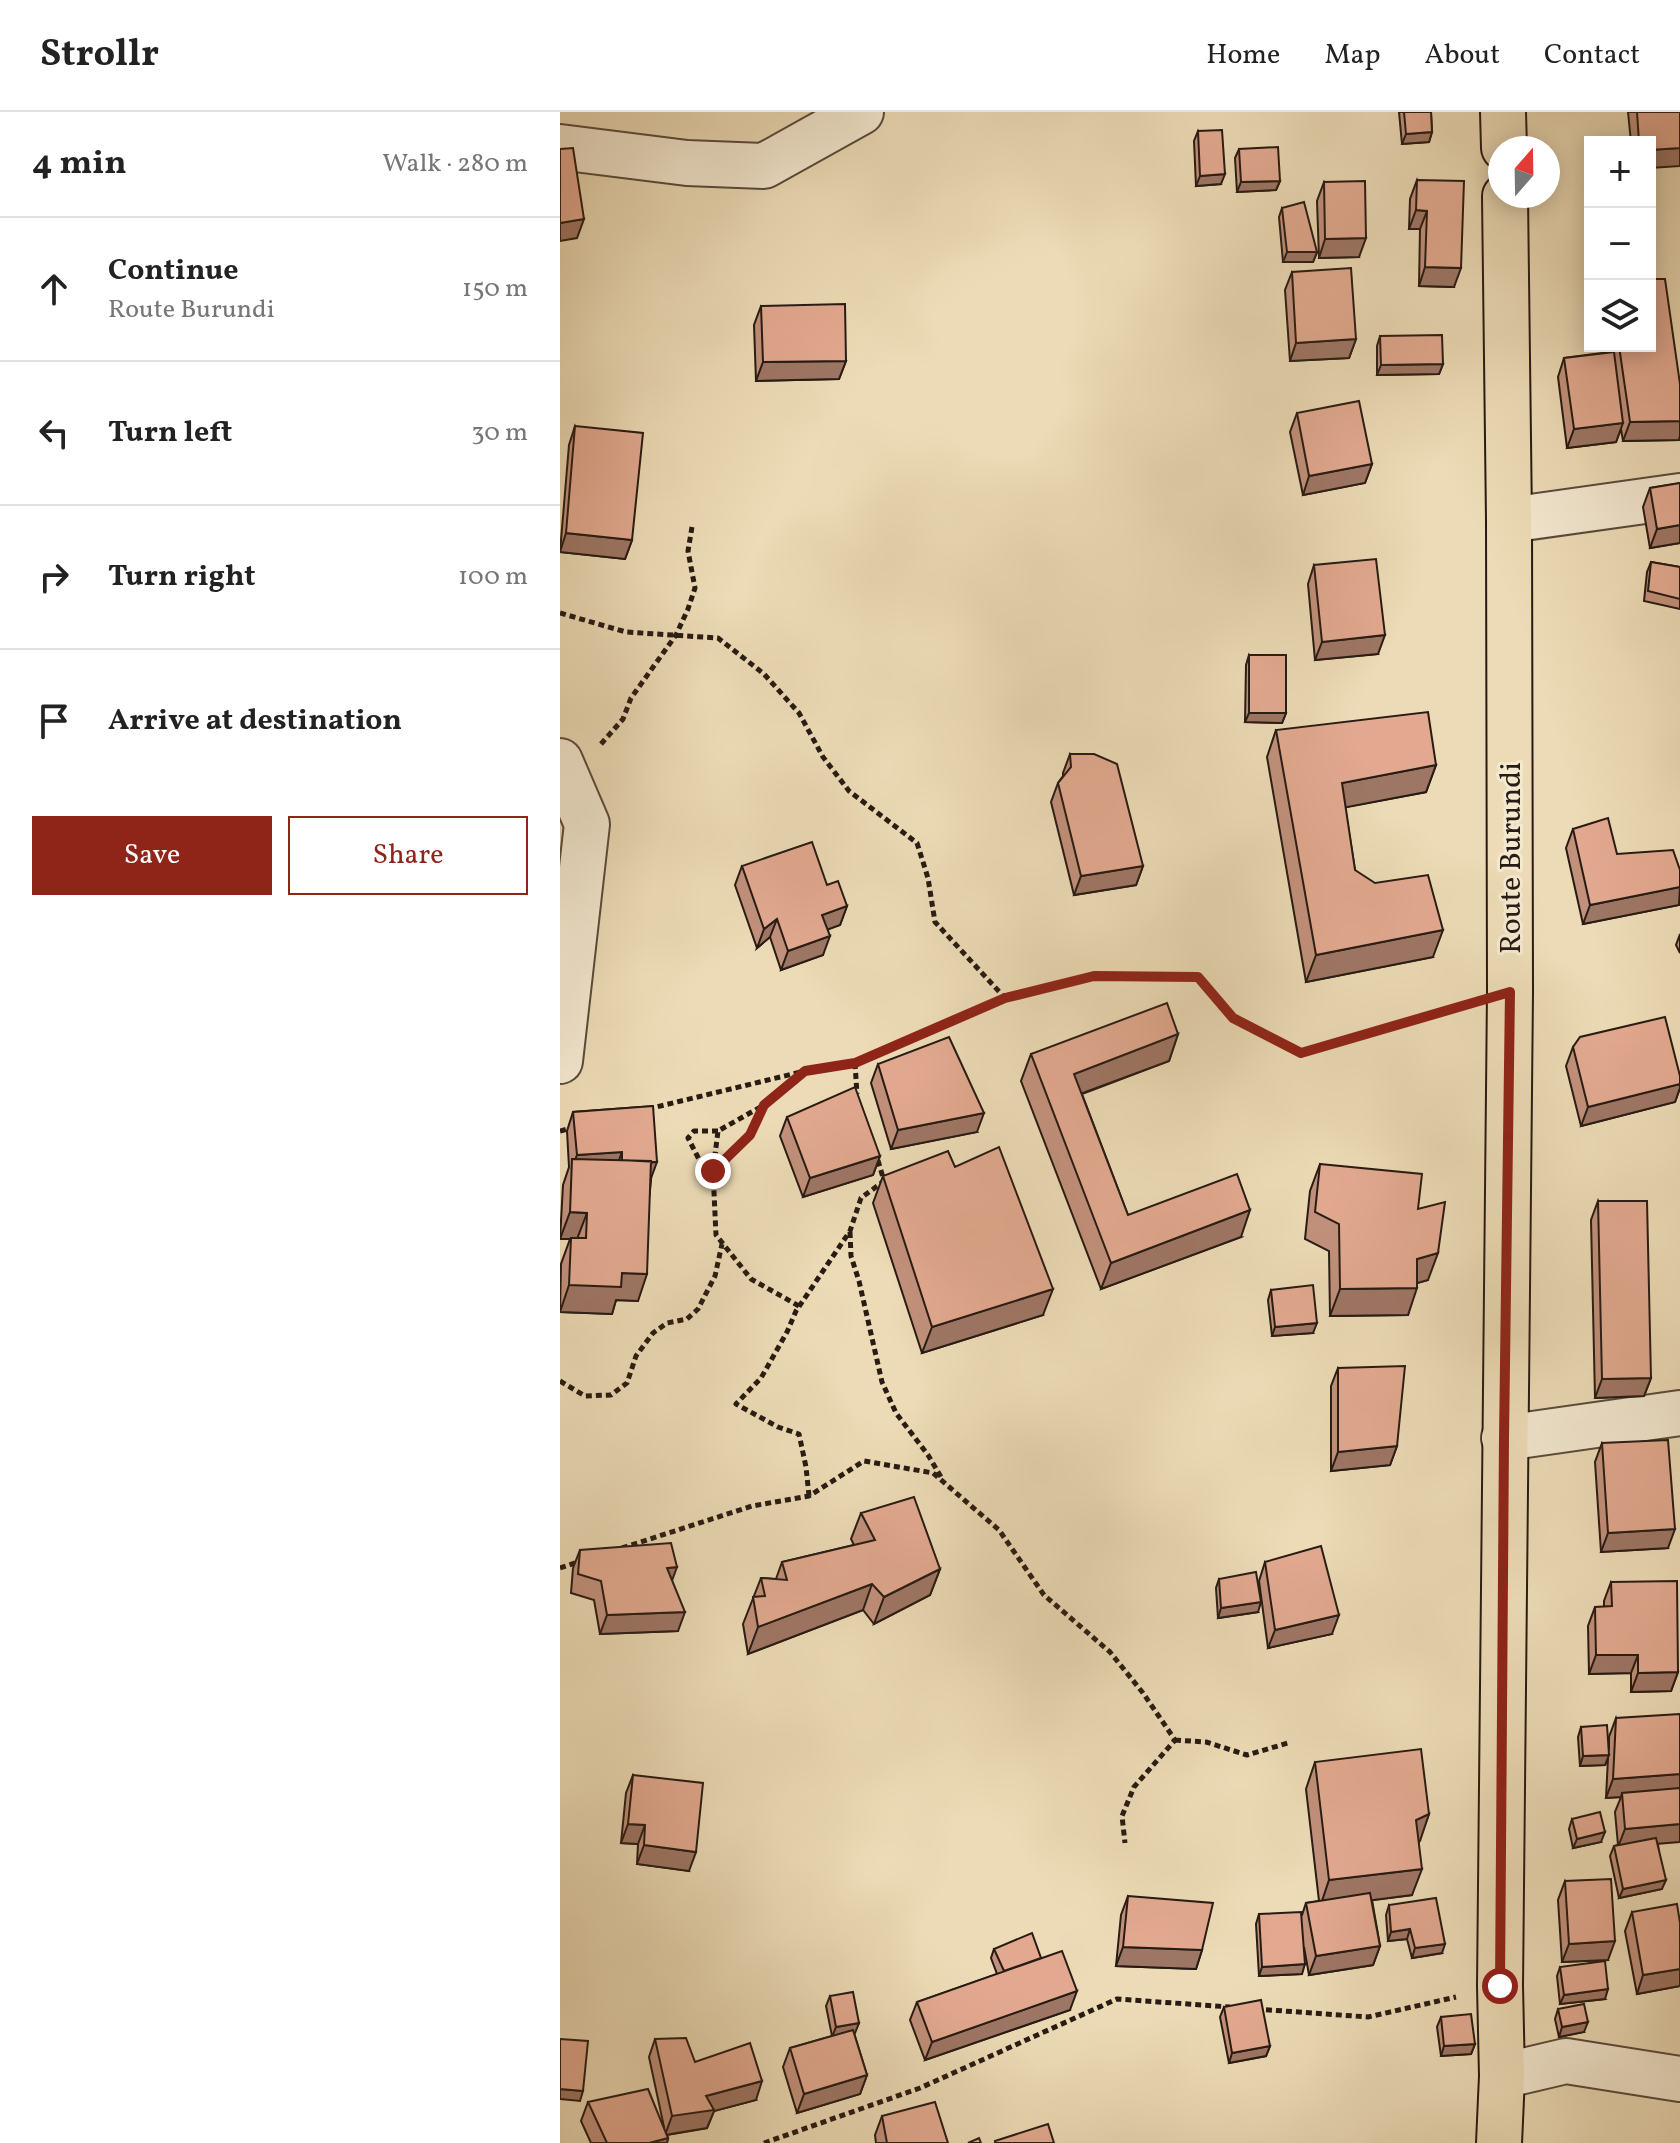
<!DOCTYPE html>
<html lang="en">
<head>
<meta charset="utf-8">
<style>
  :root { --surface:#fff; --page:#f2f2f2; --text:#222; --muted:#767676; --line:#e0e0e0; --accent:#8f2418 }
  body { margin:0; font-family:Vollkorn,serif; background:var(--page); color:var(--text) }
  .controls { position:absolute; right:24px; top:24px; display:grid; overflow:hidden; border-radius:0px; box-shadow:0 4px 20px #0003 }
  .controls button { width:72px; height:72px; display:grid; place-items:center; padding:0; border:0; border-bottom:2px solid var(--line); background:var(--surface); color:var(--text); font:40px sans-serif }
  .compass { position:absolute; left:928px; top:24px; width:72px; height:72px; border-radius:50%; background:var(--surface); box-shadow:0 4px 20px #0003; rotate:20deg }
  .stop { position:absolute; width:24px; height:24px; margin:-18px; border:6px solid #8f2418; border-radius:50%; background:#fff }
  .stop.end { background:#8f2418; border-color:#fff; box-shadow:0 2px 8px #0008 }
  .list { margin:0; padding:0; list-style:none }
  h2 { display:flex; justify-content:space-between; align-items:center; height:104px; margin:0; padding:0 32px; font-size:34px }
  h2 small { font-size:26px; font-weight:400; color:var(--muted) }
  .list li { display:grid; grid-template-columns:52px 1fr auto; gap:24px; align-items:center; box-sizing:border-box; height:144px; padding:0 32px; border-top:2px solid var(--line) }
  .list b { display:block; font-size:30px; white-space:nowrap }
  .list p { margin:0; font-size:26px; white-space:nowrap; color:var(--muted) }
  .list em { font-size:26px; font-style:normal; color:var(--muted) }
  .actions { display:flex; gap:16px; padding:24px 32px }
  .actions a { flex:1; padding:18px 0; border:2px solid var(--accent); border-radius:0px; text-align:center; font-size:28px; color:var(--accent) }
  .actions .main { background:var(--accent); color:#fff }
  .icon { flex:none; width:44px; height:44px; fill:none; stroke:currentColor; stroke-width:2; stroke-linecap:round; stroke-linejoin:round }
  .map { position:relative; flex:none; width:1120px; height:2031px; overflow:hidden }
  header { display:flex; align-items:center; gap:48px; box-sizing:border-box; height:112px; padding:0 40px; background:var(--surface); border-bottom:2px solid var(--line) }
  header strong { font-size:38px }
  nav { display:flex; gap:44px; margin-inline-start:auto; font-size:28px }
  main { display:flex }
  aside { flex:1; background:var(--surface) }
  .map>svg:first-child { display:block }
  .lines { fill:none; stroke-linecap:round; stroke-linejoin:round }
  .minor-casing { stroke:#594b3c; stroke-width:48 }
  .major-casing { stroke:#281b13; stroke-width:48 }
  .path { stroke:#281b13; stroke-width:5; stroke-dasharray:6 4; stroke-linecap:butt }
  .minor { stroke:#f3e8d0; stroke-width:44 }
  .major { stroke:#ecdbb6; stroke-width:44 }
  .wall { fill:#c2917c; stroke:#281b13; stroke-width:2 }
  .shaded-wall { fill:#9e7665; stroke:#281b13; stroke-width:2 }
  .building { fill:#e2a990; stroke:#281b13; stroke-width:2 }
  .route { stroke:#8f2418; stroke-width:10 }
  .labels { text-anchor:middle; stroke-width:6; stroke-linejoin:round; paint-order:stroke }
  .street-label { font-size:30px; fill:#281b13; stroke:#f3e8d0 }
</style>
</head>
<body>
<header>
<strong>Strollr</strong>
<nav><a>Home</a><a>Map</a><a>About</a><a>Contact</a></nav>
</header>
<main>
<aside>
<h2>4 min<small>Walk · 280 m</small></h2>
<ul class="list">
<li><svg class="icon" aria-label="ahead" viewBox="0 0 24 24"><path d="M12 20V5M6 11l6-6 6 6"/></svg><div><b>Continue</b><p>Route Burundi</p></div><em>150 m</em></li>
<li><svg class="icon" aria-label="left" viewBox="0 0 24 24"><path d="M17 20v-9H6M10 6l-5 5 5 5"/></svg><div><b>Turn left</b></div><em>30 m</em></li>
<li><svg class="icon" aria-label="right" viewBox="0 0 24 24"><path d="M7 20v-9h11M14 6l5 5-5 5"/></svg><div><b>Turn right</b></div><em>100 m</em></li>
<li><svg class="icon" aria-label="arrive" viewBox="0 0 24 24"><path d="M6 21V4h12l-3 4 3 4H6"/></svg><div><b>Arrive at destination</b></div></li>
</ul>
<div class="actions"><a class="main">Save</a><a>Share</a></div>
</aside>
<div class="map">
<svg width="1120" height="2031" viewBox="0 0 1120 2031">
  <rect width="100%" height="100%" fill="#ecdbb6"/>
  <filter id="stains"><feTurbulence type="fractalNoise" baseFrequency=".0025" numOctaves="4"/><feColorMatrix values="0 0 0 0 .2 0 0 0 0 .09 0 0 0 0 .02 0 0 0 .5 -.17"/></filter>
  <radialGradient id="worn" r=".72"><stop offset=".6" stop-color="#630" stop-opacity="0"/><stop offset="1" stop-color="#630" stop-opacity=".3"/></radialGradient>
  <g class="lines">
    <defs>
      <path id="minor" d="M0,35L127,51L204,54L301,0
        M949,408L1120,384
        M0,649L27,712L0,949
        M944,1326L1120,1301
        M942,1964L1006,1949L1120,1967"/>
      <path id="major" d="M943,0L944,36
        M939,2031L942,1964L940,1874L950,880L949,408L945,84"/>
    </defs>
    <!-- minor casing -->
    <use href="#minor" class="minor-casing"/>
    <!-- major casing -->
    <use href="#major" class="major-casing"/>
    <!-- path -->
    <path class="path" d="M0,501L66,520L158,526L204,562L239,601L263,645L289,679L357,731L368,766L375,810L445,886
      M41,632L63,607L71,586L116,523L128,497L135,476L128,439L132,415
      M295,951L297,982
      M88,997L245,959L295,951L445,886L534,864L638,865L673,906L741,941L906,892
      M0,1019L12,1016
      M158,1019H134L128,1026L143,1055L153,1059L158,1019L204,993
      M290,1120L291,1144L299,1169L322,1270L336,1301L368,1343L381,1365
      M239,1194L191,1167L156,1123L153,1059L190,1023L204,993L243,961
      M0,1269L25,1284L51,1283L67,1271L76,1244L93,1221L107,1211L127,1207L138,1197L155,1164L162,1132
      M249,1384L246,1355L239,1322L218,1315L176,1292L201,1266L227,1220L236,1199L290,1119L301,1086L324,1069L317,1045
      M62,1436L192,1394L249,1384L304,1349L373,1361L439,1418L484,1483L550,1540L583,1581L615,1628L574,1675L562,1704L565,1731
      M0,1456L18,1450
      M615,1628L646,1630L687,1643L728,1631
      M696,1897L808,1905L896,1885
      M204,2031L360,1976L557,1887L670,1895"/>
    <!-- minor -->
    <use href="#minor" class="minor"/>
    <!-- major -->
    <use href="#major" class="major"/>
  </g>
  <!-- wall -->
  <path class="wall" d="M839,0H871L872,20L869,30L842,32Z
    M1068,0H1120L1090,30H1071Z
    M638,19L661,72L636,74L634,29Z
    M679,37L720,69L716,78L677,80L675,46Z
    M857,68L894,175L859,174L860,117H849L850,87Z
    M764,70L799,145L759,146L757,89Z
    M722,96L757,140L753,150H723L719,105Z
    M732,160L796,227L789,246L730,249L725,178Z
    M201,194L286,249L279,267L196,269L194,213Z
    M820,224L883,252L879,262L817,263V234Z
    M1049,234H1090L1120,272V324L1119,328L1063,329L1061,317L1056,330L1007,336L998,265L1004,246L1050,240Z
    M737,301L812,352L805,371L743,383L730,320Z
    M15,314L72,428L65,447L0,440L9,333Z
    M1120,371V431L1090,436L1083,395L1090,376Z
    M1091,450L1120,455V497L1084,489L1087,460Z
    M754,453L818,542L755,548L748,472Z
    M689,543L726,601L722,611L685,610L686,553Z
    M716,618L876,653L866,680L785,695L795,758L873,845L746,870L707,645Z
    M510,642L583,754L576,773L514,783L491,690L498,671L503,664V661Z
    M1013,717L1057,742L1119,793L1023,812L1006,736Z
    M182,754L267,773L287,794L280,813L267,817L263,843L221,858L210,825L197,836L175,773Z
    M1120,822V841L1116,833Z
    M618,922L609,949L522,982L568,1103L681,1125L541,1177L461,969L471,942Z
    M1013,935L1120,964V976L1115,990L1021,1014L1006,954Z
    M318,952L417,1020L331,1037L311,971Z
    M93,994L91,1069L78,1189L56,1188L52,1202L0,1200L1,1152L10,1127H0L3,1073L9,1055L7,1019L13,1000Z
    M227,1005L320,1044L313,1063L243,1085L220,1024Z
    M760,1052L858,1097L868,1168L857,1171L848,1203L770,1204L769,1139L745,1127L750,1079Z
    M323,1064L483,1203L362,1241L313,1091Z
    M1038,1089L1091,1266L1084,1284L1035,1286L1031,1108Z
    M711,1178L753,1221L712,1224L708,1188Z
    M778,1256L837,1334L830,1353L771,1359V1274Z
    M1042,1331L1108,1436L1041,1440L1035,1350Z
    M301,1401L380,1457L370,1483L314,1512L303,1498L188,1542L183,1512L201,1466L216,1467L222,1450L294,1433L291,1427Z
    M20,1438L112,1468L118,1519L40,1522L34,1488L11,1481L13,1456Z
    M705,1450L772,1522L708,1536L699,1469Z
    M659,1467L698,1500L658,1506L656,1476Z
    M1051,1470L1118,1560L1111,1579L1071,1580V1561L1029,1562L1028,1514L1035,1495H1044V1489Z
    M1056,1606L1098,1732L1102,1777L1059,1786L1050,1744L1054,1734L1058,1733L1055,1700L1061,1685L1046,1686L1048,1646L1045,1653L1020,1654L1018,1625L1021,1615L1049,1637V1625Z
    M755,1650L869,1702L859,1729L852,1783L812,1788L820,1834L813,1853L749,1863L744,1835L742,1862L699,1864L696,1812L699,1802L742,1803L746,1791L759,1789L746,1677Z
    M73,1663L129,1759L77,1752L78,1732L61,1731L66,1681Z
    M1012,1707L1041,1730L1013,1736L1009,1717Z
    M1005,1769L1048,1848L1002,1850L998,1788Z
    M568,1784L642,1838L636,1857L556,1854L561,1803Z
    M829,1793L882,1841L852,1846L847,1827L828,1829L826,1803Z
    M1072,1800L1120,1857V1874L1077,1882L1065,1819Z
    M434,1837L481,1846L510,1898L365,1948L350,1908L357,1890L437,1862L431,1846Z
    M1000,1855L1045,1887L1000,1892L997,1864Z
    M270,1884L299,1911L294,1921L307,1963L300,1982L237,2001L223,1955L230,1936L272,1924L266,1894Z
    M664,1895L710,1934L706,1944L669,1951L660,1905Z
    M998,1897L1024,1920L999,1925L995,1907Z
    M881,1905L915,1932L911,1942L881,1944L877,1915Z
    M95,1927L196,1988L154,1999L147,2016L107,2023L108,2026L107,2031H31L21,2009L28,1990L104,2015L89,1945Z
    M322,2004L388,2031H316L315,2023Z"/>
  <!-- shaded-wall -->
  <path class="shaded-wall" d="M872,20L869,30L842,32L846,22Z
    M1120,36V54L1090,56V38Z
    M665,62L661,72L636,74L640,64Z
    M720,69L716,78L677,80L681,70Z
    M856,98L867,99L860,117H849Z
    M24,107L17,126L0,129V111Z
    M806,126L799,145L759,146L765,127Z
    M727,140H757L753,150H723Z
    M865,155L901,156L894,175L859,174Z
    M796,227L789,246L730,249L736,231Z
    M286,249L279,267L196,269L203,250Z
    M883,252L879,262L817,263L821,253Z
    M1120,309V324L1119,328L1063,329L1070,310Z
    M1063,311L1056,330L1007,336L1014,317Z
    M812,352L805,371L743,383L749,364Z
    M1120,413V431L1090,436L1097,417Z
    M6,421L72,428L65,447L0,440Z
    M825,523L818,542L755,548L762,530Z
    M689,601H726L722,611L685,610Z
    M876,653L866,680L772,698L782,671Z
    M583,754L576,773L514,783L521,764Z
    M1120,775L1119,793L1023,812L1030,793Z
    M287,794L280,813L256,822L262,803Z
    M217,807L210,825L197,836L204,817Z
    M883,818L873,845L746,870L756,843Z
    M270,824L263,843L221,858L228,839Z
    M618,922L609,949L504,988L514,962Z
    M1120,972V976L1115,990L1021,1014L1028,995Z
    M424,1001L417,1020L331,1037L338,1018Z
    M62,1040L55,1059L12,1056L17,1043Z
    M320,1044L313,1063L243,1085L250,1066Z
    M97,1050L90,1069L62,1053Z
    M690,1098L681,1125L541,1177L551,1151Z
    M10,1100L27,1101L17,1127H0Z
    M878,1141L868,1168L847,1174L857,1147Z
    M62,1161L87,1162L78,1189L56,1188L52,1202L0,1200L9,1173Z
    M857,1176L848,1203L770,1204L780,1177Z
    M493,1177L483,1203L362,1241L372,1215Z
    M757,1211L753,1221L712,1224L715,1215Z
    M1091,1266L1084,1284L1035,1286L1042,1267Z
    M837,1334L830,1353L771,1359L778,1340Z
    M1115,1417L1108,1436L1041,1440L1048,1421Z
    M117,1455L110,1474L107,1456Z
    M380,1457L370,1483L314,1512L324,1485Z
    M312,1472L303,1498L188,1542L198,1515Z
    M701,1490L698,1500L658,1506L661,1496Z
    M125,1500L118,1519L40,1522L47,1503Z
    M779,1503L772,1522L708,1536L715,1518Z
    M1036,1543H1078L1071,1561L1029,1562Z
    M1118,1560L1111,1579L1071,1580L1078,1561Z
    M1049,1643L1045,1653L1020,1654L1023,1644Z
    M1120,1662V1680L1062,1681L1061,1685L1046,1686L1053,1667Z
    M869,1702L860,1729L846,1735L856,1708Z
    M68,1712L85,1713L78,1732L61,1731Z
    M1120,1712V1730L1058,1735L1065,1717Z
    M1045,1720L1041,1730L1013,1736L1017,1727Z
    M84,1733L136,1740L129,1759L77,1752Z
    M862,1757L852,1783L760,1795L769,1768Z
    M1106,1768L1102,1777L1059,1786L1063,1777Z
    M850,1817L847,1827L828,1829L831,1820Z
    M1055,1829L1048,1848L1002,1850L1009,1832Z
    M885,1832L882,1841L852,1846L855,1836Z
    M820,1834L813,1853L749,1863L756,1844Z
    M563,1835L642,1838L636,1857L556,1854Z
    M745,1852L742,1862L699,1864L702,1855Z
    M1120,1857V1874L1077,1882L1083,1863Z
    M1048,1877L1045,1887L1000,1892L1004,1883Z
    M517,1879L510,1898L365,1948L372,1930Z
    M1028,1910L1024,1920L999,1925L1002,1915Z
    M299,1911L295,1921L272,1925L276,1915Z
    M915,1932L911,1942L881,1944L884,1934Z
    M710,1934L706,1944L669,1951L672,1941Z
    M307,1963L300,1982L237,2001L244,1982Z
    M202,1969L196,1988L154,1999L147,2016L105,2023L112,2004L146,1984Z
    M0,1977L23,1979L20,1989L0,1987Z
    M108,2026L107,2031H89Z"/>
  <!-- building -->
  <path class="building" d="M844,0H871L872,20L846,22Z
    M1077,0H1120V36L1090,38V30H1079Z
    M662,18L665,62L640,64L638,19Z
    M718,35L720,69L681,70L679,37Z
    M13,36L24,107L0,111V37Z
    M857,68L904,69L901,156L865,155L867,99L856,98Z
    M805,69L806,126L765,127L764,70Z
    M744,90L757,140H727L722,96Z
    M791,156L796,227L736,231L732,160Z
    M1090,167H1105L1120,272V309L1070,310L1059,234H1090Z
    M285,192L286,249L203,250L201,194Z
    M882,223L883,252L821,253L820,224Z
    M1054,240L1063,311L1014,317L1004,246Z
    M799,289L812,352L749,364L737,301Z
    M15,314L83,321L72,428L6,421Z
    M1120,371V413L1097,417L1090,376Z
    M816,447L825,523L762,530L754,453Z
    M1091,450L1120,455V487L1088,479Z
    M689,543H726V601H689Z
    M868,600L876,653L782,671L795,758L815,771L868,763L883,818L756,843L716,618Z
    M510,642H534L557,652L583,754L521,764L498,671L511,655Z
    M1048,706L1057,742L1113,738L1120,758V775L1030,793L1013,717Z
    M252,730L267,773L278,769L287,794L262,803L270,824L228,839L217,807L204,817L182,754Z
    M607,891L618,922L514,962L568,1103L677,1062L690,1098L551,1151L471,942Z
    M1105,905L1120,964V972L1028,995L1013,935L1020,925Z
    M389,925L424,1001L338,1018L318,952Z
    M295,975L320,1044L250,1066L227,1005Z
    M93,994L97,1050L62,1048V1040L17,1043L13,1000Z
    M439,1035L493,1177L372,1215L323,1064L388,1039L395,1055Z
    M12,1047L91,1049L87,1162L62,1161L61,1175L9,1173L11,1126H26L27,1101L10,1100Z
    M760,1052L862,1062L858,1097L885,1090L878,1141L857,1147V1176L780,1177L779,1112L755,1100Z
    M1038,1089H1087L1091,1266L1042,1267Z
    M753,1173L757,1211L715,1215L711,1178Z
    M845,1254L837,1334L778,1340V1256Z
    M1108,1328L1115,1417L1048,1421L1042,1331Z
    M354,1385L380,1457L324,1485L312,1472L198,1515L193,1485L205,1484L201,1466L227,1468L222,1450L315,1428L301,1401Z
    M111,1431L117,1455L107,1456L125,1500L47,1503L41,1469L18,1462L20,1438Z
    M761,1434L779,1503L715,1518L705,1450Z
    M696,1460L701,1490L661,1496L659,1467Z
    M1117,1469L1118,1560L1078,1561V1543H1036L1035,1495L1052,1494L1051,1470Z
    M1120,1602V1662L1053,1667L1056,1606Z
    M1047,1613L1049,1643L1023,1644L1021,1615Z
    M861,1637L869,1702L856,1708L862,1757L769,1768L755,1650Z
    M73,1663L143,1671L136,1740L84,1733L85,1713L68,1712Z
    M1120,1676V1712L1065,1717L1062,1681Z
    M1040,1700L1045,1720L1017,1727L1012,1707Z
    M1096,1726L1106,1768L1063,1777L1054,1734Z
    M1051,1767L1055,1829L1009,1832L1005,1769Z
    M810,1781L820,1834L756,1844L746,1791Z
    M568,1784L653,1791L642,1838L563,1835Z
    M876,1786L885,1832L855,1836L850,1817L831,1820L829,1793Z
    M1117,1792L1120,1811V1857L1083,1863L1072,1800Z
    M741,1800L745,1852L702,1855L699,1802Z
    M472,1821L481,1846L444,1859L434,1837Z
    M502,1839L517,1879L372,1930L357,1890Z
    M1045,1849L1048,1877L1004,1883L1000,1855Z
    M293,1880L299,1911L276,1915L270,1884Z
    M701,1888L710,1934L672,1941L664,1895Z
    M1024,1892L1028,1910L1002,1915L998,1897Z
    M911,1902L915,1932L884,1934L881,1905Z
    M293,1918L307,1963L244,1982L230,1936Z
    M126,1926L135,1950L190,1931L202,1969L146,1984L154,1998L112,2004L95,1927Z
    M0,1927L28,1929L23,1979L0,1977Z
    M88,1977L108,2026L89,2031H47L28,1990Z
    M375,1990L388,2031H327L322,2004Z
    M488,2012L494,2031H435V2029Z
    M419,2026L421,2031H408Z"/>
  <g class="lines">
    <!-- route -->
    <path class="route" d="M153,1059L190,1023L204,993L245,959L295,951L445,886L534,864L638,865L673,906L741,941L950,880L944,1326L940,1874"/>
  </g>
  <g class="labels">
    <!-- street labels -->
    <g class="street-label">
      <text transform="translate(950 746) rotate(-90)" y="10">Route Burundi</text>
    </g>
  </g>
  <rect width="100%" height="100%" filter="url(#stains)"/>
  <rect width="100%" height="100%" fill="url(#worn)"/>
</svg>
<div class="controls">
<button>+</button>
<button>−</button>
<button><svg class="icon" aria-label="layers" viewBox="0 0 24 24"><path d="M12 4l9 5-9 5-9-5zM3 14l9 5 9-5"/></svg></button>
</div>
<svg class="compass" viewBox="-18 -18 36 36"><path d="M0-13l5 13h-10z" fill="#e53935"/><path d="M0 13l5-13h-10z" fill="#767676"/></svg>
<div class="stop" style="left:940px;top:1874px"></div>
<div class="stop end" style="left:153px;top:1059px"></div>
</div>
</main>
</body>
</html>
